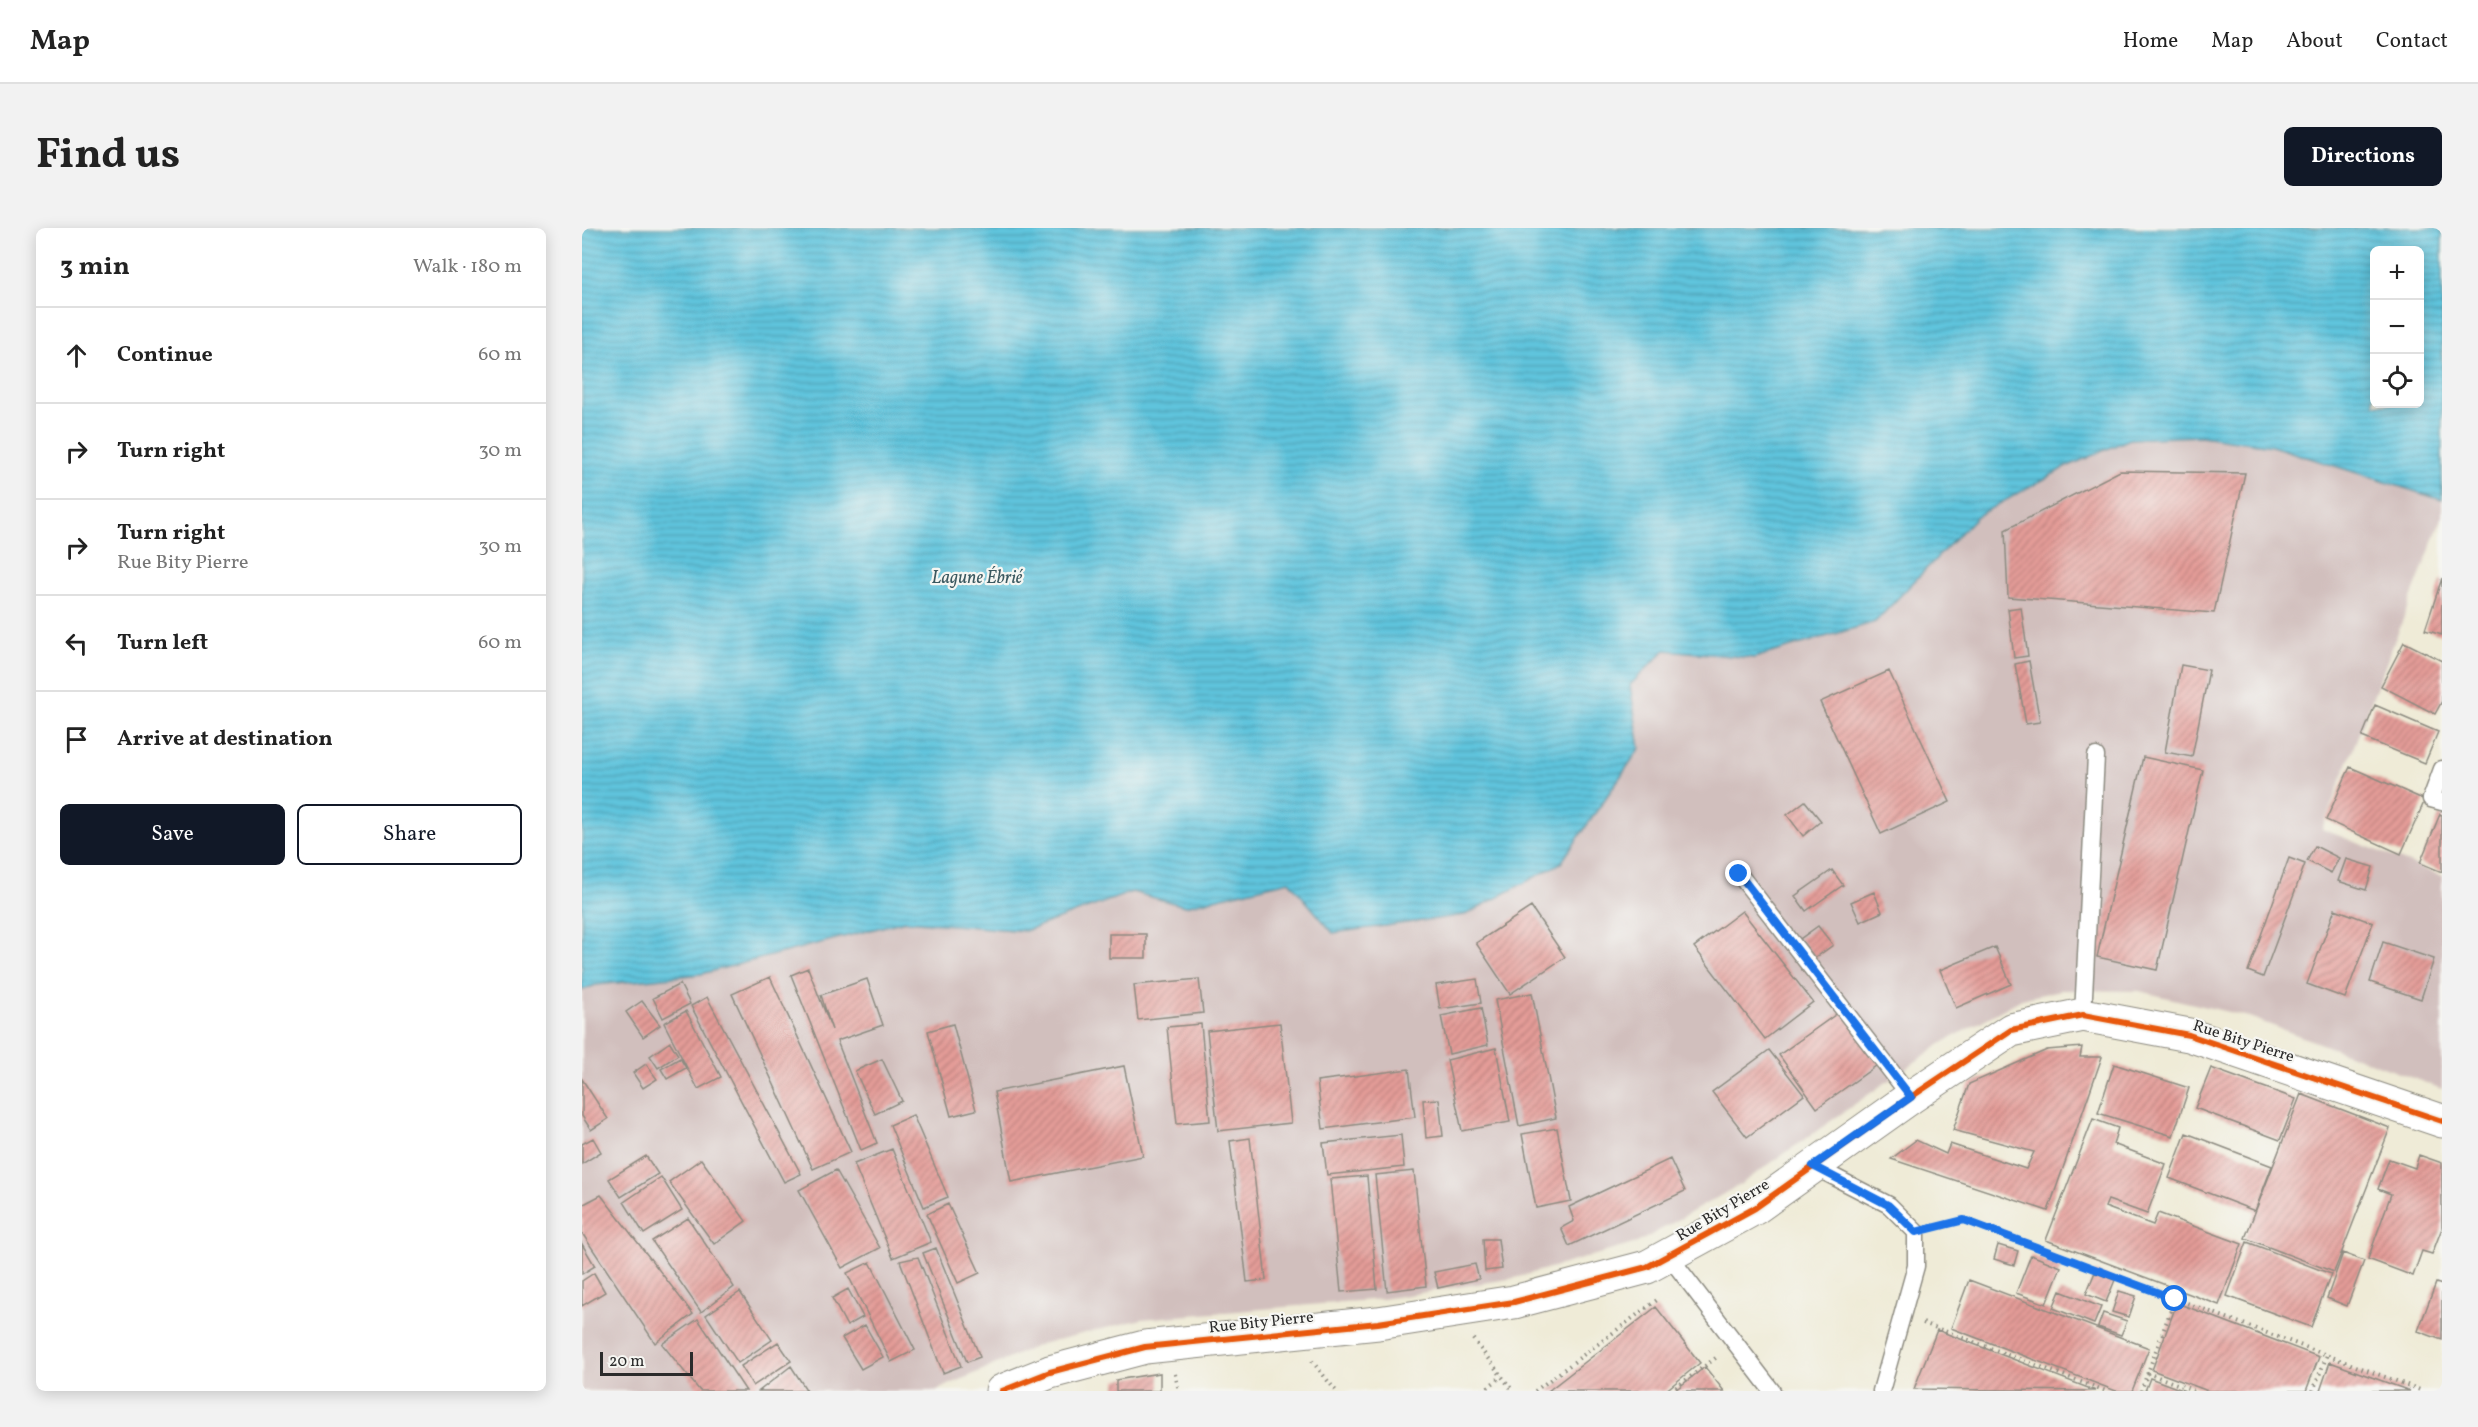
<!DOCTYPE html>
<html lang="en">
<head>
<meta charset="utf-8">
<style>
  :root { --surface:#fff; --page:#f2f2f2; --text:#222; --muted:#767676; --line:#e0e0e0; --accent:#111827 }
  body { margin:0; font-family:Vollkorn,serif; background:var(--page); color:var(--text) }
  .controls { position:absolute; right:18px; top:18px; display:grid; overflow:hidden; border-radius:9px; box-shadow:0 3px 15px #0003 }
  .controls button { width:54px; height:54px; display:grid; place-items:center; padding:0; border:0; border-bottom:2px solid var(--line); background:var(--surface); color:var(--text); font:30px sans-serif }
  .scale { position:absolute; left:18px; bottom:15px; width:93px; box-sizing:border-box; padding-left:6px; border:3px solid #2b2b2b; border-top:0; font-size:16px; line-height:21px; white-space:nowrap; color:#2b2b2b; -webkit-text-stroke:4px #f6f6f2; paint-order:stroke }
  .stop { position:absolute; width:18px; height:18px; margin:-14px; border:4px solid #1a73e8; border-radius:50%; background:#fff }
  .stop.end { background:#1a73e8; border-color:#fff; box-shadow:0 2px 6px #0008 }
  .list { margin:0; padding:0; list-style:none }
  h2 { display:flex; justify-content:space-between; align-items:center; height:78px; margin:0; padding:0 24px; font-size:26px }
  h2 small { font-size:20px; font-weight:400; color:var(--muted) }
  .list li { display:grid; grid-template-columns:39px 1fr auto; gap:18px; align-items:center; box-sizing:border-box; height:96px; padding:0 24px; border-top:2px solid var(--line) }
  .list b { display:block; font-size:22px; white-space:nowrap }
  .list p { margin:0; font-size:20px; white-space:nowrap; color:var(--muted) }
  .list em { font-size:20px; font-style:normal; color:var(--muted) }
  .actions { display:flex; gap:12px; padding:18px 24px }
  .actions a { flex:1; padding:14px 0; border:2px solid var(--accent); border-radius:9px; text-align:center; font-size:21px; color:var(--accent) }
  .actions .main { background:var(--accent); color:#fff }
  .icon { flex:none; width:33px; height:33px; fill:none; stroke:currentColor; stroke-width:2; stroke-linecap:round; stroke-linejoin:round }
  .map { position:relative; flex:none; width:1860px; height:1163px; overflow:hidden; border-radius:9px }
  header { display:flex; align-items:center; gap:36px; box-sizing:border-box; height:84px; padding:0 30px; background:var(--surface); border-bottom:2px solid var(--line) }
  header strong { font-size:28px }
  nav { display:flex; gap:33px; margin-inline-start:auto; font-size:21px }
  .intro { display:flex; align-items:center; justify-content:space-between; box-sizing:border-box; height:144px; padding:0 36px }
  h1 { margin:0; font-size:42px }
  .button { padding:15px 27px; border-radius:9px; background:var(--accent); color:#fff; font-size:21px; font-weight:700 }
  main { display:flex; gap:36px; padding:0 36px }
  aside { flex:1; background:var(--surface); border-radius:9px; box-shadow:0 3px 15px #0003 }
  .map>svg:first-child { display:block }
  .industrial { fill:#d1bfbd }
  .water { fill:url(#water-rules); stroke:#457884; stroke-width:1.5; fill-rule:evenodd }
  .building { fill:url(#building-hatch) }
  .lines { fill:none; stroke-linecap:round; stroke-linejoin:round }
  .lane-casing { stroke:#8d8b81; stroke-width:19 }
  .street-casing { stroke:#8d8b81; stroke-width:35 }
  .path { stroke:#8d8b81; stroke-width:4; stroke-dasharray:1.5 4.5; stroke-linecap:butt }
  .lane { stroke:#fff; stroke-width:16 }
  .street { stroke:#fff; stroke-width:33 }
  .cycleway-casing { stroke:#f6f6f2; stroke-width:10 }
  .cycleway { stroke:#e8590c; stroke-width:6 }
  .route { stroke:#1a73e8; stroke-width:8 }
  .labels { text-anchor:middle; stroke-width:4.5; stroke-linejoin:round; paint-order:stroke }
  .street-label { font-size:16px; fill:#2b2b2b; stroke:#f6f6f2 }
  .water-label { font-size:18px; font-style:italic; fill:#3b5960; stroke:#f6f6f2 }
</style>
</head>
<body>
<header>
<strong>Map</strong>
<nav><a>Home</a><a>Map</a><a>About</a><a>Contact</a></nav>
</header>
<div class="intro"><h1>Find us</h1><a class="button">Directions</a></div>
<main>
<aside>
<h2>3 min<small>Walk · 180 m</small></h2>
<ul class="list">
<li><svg class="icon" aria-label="ahead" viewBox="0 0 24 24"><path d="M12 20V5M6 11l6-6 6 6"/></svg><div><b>Continue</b></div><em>60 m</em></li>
<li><svg class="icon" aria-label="right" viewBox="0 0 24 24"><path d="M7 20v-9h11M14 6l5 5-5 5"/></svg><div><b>Turn right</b></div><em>30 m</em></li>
<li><svg class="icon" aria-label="right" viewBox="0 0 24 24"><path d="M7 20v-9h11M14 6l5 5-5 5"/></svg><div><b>Turn right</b><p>Rue Bity Pierre</p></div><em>30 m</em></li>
<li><svg class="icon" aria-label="left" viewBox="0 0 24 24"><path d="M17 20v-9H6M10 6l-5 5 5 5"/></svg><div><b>Turn left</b></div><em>60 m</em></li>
<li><svg class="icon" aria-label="arrive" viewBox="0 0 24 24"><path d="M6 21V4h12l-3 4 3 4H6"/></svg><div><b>Arrive at destination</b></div></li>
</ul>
<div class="actions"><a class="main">Save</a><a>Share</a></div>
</aside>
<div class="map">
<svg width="1860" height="1163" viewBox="0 0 1860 1163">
  <defs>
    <pattern id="water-rules" width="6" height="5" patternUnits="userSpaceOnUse" patternTransform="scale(1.5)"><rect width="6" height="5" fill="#5fc4dd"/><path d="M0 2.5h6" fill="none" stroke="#4f9fb3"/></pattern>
    <pattern id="building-hatch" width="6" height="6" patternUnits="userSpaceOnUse" patternTransform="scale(1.5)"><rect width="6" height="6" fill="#e49c98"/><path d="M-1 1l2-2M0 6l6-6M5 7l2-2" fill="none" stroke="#b97f7c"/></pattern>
  </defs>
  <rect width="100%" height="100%" fill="#f6f6f2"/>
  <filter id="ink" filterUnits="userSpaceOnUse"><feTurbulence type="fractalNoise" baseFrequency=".0167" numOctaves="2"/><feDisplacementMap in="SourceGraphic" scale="12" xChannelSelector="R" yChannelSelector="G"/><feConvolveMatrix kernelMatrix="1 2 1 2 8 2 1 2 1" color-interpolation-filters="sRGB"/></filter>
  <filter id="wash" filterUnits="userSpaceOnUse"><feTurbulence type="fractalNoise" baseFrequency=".008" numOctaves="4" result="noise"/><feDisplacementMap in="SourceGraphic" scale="24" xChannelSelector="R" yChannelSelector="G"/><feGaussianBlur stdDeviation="1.35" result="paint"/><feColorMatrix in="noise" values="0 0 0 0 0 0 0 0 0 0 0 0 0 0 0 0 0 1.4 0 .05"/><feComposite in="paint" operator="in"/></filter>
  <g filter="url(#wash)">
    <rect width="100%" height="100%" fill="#efebd7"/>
    <!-- industrial -->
    <path class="industrial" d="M1619,208L1690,218L1860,272V290L1740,601L1860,648V861L1667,789L1557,763L1479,762L1440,771L1360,815L1159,956L1055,1015L933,1050L800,1071L560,1091L459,1116L353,1163H0V762L14,757L119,746L323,693L443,703L550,664L603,678L707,653L882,687L979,635L1058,520L1048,457L1083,422L1172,430L1293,394L1395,288L1484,239L1548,211Z"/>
    <!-- water -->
    <path class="water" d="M0,0H1860V272L1690,218L1619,208L1548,211L1484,239L1395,288L1293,394L1172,430L1083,422L1048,457L1058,520L979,635L883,687L751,705L707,653L603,678L550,664L443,703L323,693L119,746L14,757L0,762ZM1792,22H1838V176H1792Z"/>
    <g id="blocks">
      <!-- building -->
      <path class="building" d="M1538,243L1663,245L1632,385L1426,369L1423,302Z
        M1860,350V407L1843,402Z
        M1439,379L1446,428L1432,430L1426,381Z
        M1822,414L1860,433V473L1853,486L1799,458Z
        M1447,433L1458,494L1444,496L1433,436Z
        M1599,437L1627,442L1610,529L1583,524Z
        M1307,443L1368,574L1299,606L1238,474Z
        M1793,477L1856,504L1843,535L1780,509Z
        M1561,529L1621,542L1575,742L1515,729Z
        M1768,539L1843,572L1819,626L1744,592Z
        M1223,573L1239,593L1221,608L1205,587Z
        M1858,586L1860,587V644L1838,635Z
        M1733,618L1757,630L1749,645L1725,633Z
        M1707,630L1723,636L1681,749L1666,743Z
        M1764,631L1791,639L1784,662L1756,653Z
        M1250,642L1261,657L1224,683L1213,668Z
        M1292,664L1300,684L1278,694L1269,674Z
        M949,679L983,729L928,766L894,715Z
        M1753,681L1791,695L1763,770L1725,756Z
        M1160,683L1231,774L1183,811L1112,719Z
        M1236,698L1251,717L1233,730L1218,711Z
        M527,706H564V730H527Z
        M1801,714L1852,731L1839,771L1788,754Z
        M1413,719L1429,756L1374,780L1358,742Z
        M226,740L250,802L239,767L285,751L301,797L255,813L295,915L279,922L209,747Z
        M188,749L269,924L231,941L150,766Z
        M617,751L621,785L556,792L552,757Z
        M895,751L899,775L858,781L854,757Z
        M98,756L108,776L81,790L71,770Z
        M950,765L974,890L937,898L913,772Z
        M125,769L219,946L202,954L109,778Z
        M60,773L78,797L61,809L44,784Z
        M899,780L906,817L867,826L859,788Z
        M1260,782L1298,835L1235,880L1197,827Z
        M104,783L139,849L116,861L82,795Z
        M698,795L709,895L636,903L625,803Z
        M371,796L394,882L369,888L346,803Z
        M619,796L628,893L595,896L585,799Z
        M88,814L96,827L76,840L68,828Z
        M1500,819L1498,829H1520L1466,983L1309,931L1334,912L1364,926L1368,916L1444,941L1452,924L1371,902L1387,856L1465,822Z
        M914,820L928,894L880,903L865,832Z
        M1187,822L1222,867L1165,909L1130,864Z
        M98,830L104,840L85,851L79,841Z
        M300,831L320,873L293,886L273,843Z
        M64,836L75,851L61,860L51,845Z
        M1532,836L1607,860L1591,908L1516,885Z
        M542,838L561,928L429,954L412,864Z
        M1629,840L1714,871L1698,912L1613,880Z
        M827,841L833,889L741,901L735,853Z
        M0,851L26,891L9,902L0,888Z
        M1719,866L1808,900L1752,1044L1663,1010Z
        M857,871L861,908L844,910L841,872Z
        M331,887L366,969L342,979L308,897Z
        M1511,891L1536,900L1531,916L1584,936L1565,986L1526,972L1523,979L1571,997L1576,985L1660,1016L1637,1077L1464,1012Z
        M975,900L989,973L954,980L940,906Z
        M1604,905L1690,938L1673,983L1587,950Z
        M819,907L822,939L745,947L741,915Z
        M11,910L19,924L0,936V916Z
        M668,910L684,1052L665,1054L648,913Z
        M310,921L349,1014L311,1030L272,936Z
        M1837,927L1860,935V1000L1850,1026L1840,1023L1831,1048L1786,1031L1809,966L1796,961L1807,931L1833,940Z
        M64,928L76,946L39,969L27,951Z
        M119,931L164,993L132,1016L87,954Z
        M1088,931L1103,963L987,1018L979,1000L992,993L987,979Z
        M254,942L298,1020L260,1040L217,962Z
        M832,943L844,1058L805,1063L793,947Z
        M785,948L795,1061L759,1064L748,951Z
        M79,949L100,982L62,1006L42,974Z
        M19,967L111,1086L73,1115L0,1005V977Z
        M366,976L398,1045L376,1055L345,986Z
        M106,990L152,1059L119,1084L70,1013Z
        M901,1011H916L920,1041L903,1043Z
        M1665,1014L1749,1046L1729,1099L1645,1068Z
        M0,1016L13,1038L0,1046Z
        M1416,1017L1436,1023L1432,1037L1412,1031Z
        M354,1020L398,1129L385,1134L341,1025Z
        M1761,1025L1782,1033L1765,1078L1745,1070Z
        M1449,1027L1479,1039L1464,1076L1434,1065Z
        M336,1029L379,1138L361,1145L318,1033Z
        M288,1034L333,1122L309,1134L265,1045Z
        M893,1036L897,1051L856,1060L852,1044Z
        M1513,1044L1533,1052L1524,1074L1504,1066Z
        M12,1045L23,1064L0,1078V1053Z
        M1387,1052L1567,1120L1550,1163H1534L1369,1100Z
        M1854,1055L1860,1057V1112L1836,1103Z
        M266,1061L281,1089L265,1098L250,1070Z
        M1478,1063L1519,1079L1512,1096L1471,1080Z
        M1537,1063L1554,1068L1547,1089L1530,1084Z
        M158,1064L190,1112L156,1135L124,1087Z
        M1595,1075L1737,1129L1724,1163H1626L1570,1142Z
        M1074,1079L1118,1135L1083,1163H966Z
        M1521,1085L1545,1093L1539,1107L1516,1099Z
        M116,1091L164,1163H118L80,1116Z
        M283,1097L301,1129L279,1141L260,1110Z
        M1355,1102L1514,1163L1332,1161Z
        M196,1114L209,1133L171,1158L159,1138Z
        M1748,1134L1828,1163H1738Z
        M209,1138L225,1163H177Z
        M1123,1139L1142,1163H1092Z
        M578,1145V1163H534V1152Z
        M1568,1150L1603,1163H1563Z"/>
    </g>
  </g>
  <g filter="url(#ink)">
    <use href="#blocks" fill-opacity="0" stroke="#8d8b81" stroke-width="1.5"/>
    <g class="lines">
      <defs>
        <path id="lane" d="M1860,541L1849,571L1860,574
          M1157,646L1329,869
          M1501,787L1514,528
          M1231,938L1307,977L1334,1004V1038L1299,1163
          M1087,1028L1190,1163"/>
        <path id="street" d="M420,1163L468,1144L563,1119L796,1095L932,1074L1065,1039L1173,980L1329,869L1429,802L1501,787L1607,807L1860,893"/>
      </defs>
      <!-- lane casing -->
      <use href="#lane" class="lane-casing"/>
      <!-- street casing -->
      <use href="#street" class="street-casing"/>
      <!-- path -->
      <path class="path" d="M1357,998L1382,992L1841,1163
        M1341,1095L1524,1163
        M891,1111L931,1163
        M730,1133L754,1163
        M1565,1145L1614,1163
        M593,1146L597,1163
        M901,1163L920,1148
        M953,1163L1075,1072
        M1089,1163L1135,1129
        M1559,1163L1593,1071
        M1731,1163L1745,1127"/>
      <!-- lane -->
      <use href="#lane" class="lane"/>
      <!-- street -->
      <use href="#street" class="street"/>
      <defs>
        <path id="cycleway" d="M420,1163L468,1144L563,1119L796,1095L932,1074L1065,1039L1173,980L1329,869L1429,802L1501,787L1607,807L1860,893"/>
      </defs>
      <!-- cycleway casing -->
      <use href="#cycleway" class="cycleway-casing"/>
      <!-- cycleway -->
      <use href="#cycleway" class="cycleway"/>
    </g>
  </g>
  <g class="lines" filter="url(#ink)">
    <!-- route -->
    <path class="route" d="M1157,646L1329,869L1231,938L1306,977L1334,1004L1382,992L1593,1071"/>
  </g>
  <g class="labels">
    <!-- street labels -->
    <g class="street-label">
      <text transform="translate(1662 812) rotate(18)" y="6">Rue Bity Pierre</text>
      <text transform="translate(1140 981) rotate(-31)" y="6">Rue Bity Pierre</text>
      <text transform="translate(679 1093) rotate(-6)" y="6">Rue Bity Pierre</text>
    </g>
    <!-- water labels -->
    <g class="water-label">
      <text x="395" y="355">Lagune Ébrié</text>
    </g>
  </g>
</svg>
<div class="controls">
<button>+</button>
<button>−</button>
<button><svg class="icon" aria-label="locate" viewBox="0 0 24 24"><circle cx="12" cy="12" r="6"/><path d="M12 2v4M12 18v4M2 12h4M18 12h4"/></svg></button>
</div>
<div class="scale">20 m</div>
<div class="stop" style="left:1593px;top:1071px"></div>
<div class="stop end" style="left:1157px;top:646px"></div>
</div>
</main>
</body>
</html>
